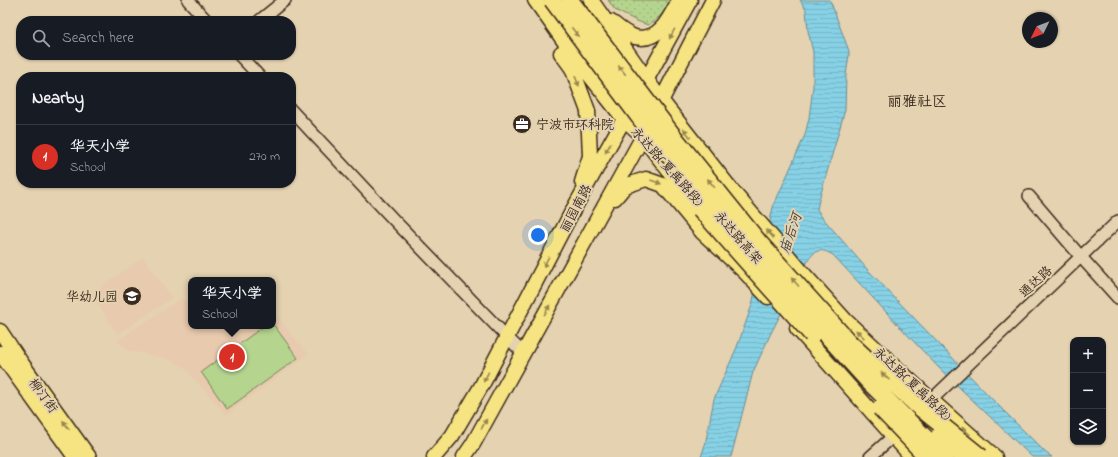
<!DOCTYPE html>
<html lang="en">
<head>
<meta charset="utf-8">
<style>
  :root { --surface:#171b24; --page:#242831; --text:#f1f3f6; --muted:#9ea1a6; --line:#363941; --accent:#d93025 }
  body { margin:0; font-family:"Indie Flower","LXGW WenKai TC",sans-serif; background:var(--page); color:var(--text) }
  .controls { position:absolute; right:12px; bottom:12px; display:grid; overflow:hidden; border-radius:8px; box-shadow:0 1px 3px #0004 }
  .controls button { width:36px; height:36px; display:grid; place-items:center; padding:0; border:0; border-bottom:1px solid var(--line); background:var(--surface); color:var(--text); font:20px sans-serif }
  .compass { position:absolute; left:1022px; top:12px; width:36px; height:36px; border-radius:50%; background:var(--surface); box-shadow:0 1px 3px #0004; rotate:227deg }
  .you { position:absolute; left:538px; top:235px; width:14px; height:14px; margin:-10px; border:3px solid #fff; border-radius:50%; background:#1a73e8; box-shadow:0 0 0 6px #1a73e833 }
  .badge { display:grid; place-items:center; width:26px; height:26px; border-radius:50%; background:var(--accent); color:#fff; font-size:13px; font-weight:700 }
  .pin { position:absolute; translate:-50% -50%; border:2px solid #fff; box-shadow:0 1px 4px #0006 }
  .popup { position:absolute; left:188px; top:277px; width:88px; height:52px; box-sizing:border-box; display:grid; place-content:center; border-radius:8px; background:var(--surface); filter:drop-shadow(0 1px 3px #0005); font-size:13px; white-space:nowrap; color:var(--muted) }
  .popup b { font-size:15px; color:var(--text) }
  .popup::after { content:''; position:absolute; left:50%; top:100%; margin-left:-8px; border:8px solid transparent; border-top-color:var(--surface) }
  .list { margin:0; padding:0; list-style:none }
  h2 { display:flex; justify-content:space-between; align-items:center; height:52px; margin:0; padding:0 16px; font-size:17px }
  h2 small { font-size:13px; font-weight:400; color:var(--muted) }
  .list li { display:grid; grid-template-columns:26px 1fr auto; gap:12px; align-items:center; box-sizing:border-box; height:64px; padding:0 16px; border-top:1px solid var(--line) }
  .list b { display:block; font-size:15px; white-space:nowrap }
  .list p { margin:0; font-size:13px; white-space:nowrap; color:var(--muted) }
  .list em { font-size:13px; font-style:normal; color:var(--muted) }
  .icon { flex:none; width:22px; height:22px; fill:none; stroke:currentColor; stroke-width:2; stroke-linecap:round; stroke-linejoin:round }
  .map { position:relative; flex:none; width:1118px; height:457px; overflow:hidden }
  .search { position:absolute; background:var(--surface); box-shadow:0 1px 3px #0004; left:16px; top:16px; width:280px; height:44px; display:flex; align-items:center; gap:10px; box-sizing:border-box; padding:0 14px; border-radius:16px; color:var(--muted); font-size:15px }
  .panel { position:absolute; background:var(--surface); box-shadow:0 1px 3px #0004; left:16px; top:72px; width:280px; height:116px; border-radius:16px }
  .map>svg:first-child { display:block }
  .built { fill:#e8caae }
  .park { fill:url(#park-dots); stroke:#788056 }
  .pitch { fill:#b5d58f; stroke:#788056 }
  .water { fill:url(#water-rules); stroke:#688e96 }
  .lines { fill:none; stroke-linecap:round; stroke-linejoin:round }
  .minor-casing { stroke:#3b2a1e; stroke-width:14 }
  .major-casing { stroke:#3b2a1e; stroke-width:17 }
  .highway-casing { stroke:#3b2a1e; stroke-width:19 }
  .minor { stroke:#e5d2b0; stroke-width:11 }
  .major { stroke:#f6e381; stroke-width:14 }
  .highway { stroke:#f6e381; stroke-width:16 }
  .highway-bridge-casing { stroke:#3b2a1e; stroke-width:19; stroke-linecap:butt }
  .highway-bridge { stroke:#f6e381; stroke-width:16 }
  .oneway { fill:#988650 }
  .labels { text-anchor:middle; stroke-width:4; stroke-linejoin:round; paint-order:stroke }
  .poi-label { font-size:13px; fill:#3b2a1e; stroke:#e5d2b0; text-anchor:start }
  .street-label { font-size:13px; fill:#3b2a1e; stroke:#e5d2b0 }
  .water-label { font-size:14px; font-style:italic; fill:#46433c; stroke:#e5d2b0 }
  .quarter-label { font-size:15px; fill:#3b2a1e; stroke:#e5d2b0 }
</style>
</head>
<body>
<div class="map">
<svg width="1118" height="457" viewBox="0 0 1118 457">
  <defs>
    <pattern id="park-dots" width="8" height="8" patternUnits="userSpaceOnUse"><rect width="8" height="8" fill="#b5d58f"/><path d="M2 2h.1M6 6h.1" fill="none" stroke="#9db77b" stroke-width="1.8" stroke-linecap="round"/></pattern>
    <pattern id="water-rules" width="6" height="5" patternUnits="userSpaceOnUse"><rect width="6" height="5" fill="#86d1e6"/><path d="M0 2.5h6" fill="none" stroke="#75b4c5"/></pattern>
  </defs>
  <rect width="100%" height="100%" fill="#e5d2b0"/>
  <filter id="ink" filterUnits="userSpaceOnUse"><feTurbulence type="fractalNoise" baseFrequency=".025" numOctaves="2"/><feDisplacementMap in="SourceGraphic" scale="8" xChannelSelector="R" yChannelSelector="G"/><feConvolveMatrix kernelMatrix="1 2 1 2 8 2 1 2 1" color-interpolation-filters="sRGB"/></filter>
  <g filter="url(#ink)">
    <!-- built -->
    <path class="built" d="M143,257L172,298L118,334L91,294Z
      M180,299L191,302V326H273V316H276L308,354L226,415L184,367L169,359L127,350L118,340Z"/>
    <!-- park -->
    <path class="park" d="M608,0H672C665,11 660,18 648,25L637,21L615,10Z"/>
    <!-- pitch -->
    <path class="pitch" d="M273,324L298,358L227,409L201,372L264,326H273Z"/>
    <!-- water -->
    <path class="water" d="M800,0H830L849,51V55L846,75L845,110L819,200L817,209L821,216L867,269L993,400L1046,453L1052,457H1032L939,368L900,327L833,255C822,249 817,248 809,259L771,333L753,372L731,457H701L705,445L714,399L737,347L752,305L773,207L805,135L809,118L813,87V52L808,31L806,10Z"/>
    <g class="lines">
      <defs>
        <path id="minor" d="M188,0L207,21
          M259,21L285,0
          M239,55L260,77
          M291,110L393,219L507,337L523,353
          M1029,196L1081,257L1118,298
          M925,406L1118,221
          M870,457L898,432"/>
        <path id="major" d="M535,0L576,58L624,119L644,137L651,145
          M591,0L661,100L734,193L802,272L846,321L931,400L995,457
          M611,22L614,24C620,29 628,35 635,37C659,43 670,17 679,0
          M561,53L572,68L588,111L590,156L582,182
          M643,86L690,0
          M658,107L713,0
          M615,198L625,186L646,179L663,185L702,232L745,272L768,297
          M797,328L912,457
          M0,331L20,361L89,457
          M0,353L75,457
          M434,457L452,436L482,385L573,210L628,112
          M464,457L473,444L647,129"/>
        <path id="highway" d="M644,137L700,209"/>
      </defs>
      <!-- minor casing -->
      <use href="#minor" class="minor-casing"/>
      <!-- major casing -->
      <use href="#major" class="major-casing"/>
      <!-- highway casing -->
      <use href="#highway" class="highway-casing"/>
      <!-- minor -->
      <use href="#minor" class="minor"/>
      <!-- major -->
      <use href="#major" class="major"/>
      <!-- highway -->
      <use href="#highway" class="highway"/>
      <defs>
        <path id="highway-bridge" d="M552,0L639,117L682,172L763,265L867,380L945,457
          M570,0L675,138L758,241L849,342L914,403L981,457
          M700,209L812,335
          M880,408L927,457
          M939,436L962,457"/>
      </defs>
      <!-- highway-bridge casing -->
      <use href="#highway-bridge" class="highway-bridge-casing"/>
      <!-- highway-bridge -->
      <use href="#highway-bridge" class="highway-bridge"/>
    </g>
    <!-- one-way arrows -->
    <defs><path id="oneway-solid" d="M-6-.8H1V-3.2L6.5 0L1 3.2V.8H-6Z"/></defs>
    <g class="oneway">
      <use href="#oneway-solid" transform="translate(575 32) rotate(53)"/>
      <use href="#oneway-solid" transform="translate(672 34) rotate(118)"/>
      <use href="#oneway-solid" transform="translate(622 70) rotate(-128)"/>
      <use href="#oneway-solid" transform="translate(577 81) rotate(69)"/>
      <use href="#oneway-solid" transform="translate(687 133) rotate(-128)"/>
      <use href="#oneway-solid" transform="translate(608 148) rotate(119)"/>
      <use href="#oneway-solid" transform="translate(656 182) rotate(20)"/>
      <use href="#oneway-solid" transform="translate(711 183) rotate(-129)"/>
      <use href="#oneway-solid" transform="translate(770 234) rotate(-131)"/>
      <use href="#oneway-solid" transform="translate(546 262) rotate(118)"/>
      <use href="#oneway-solid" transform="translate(795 282) rotate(-132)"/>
      <use href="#oneway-solid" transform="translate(547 310) rotate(-61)"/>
      <use href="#oneway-solid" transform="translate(860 334) rotate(-137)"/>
      <use href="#oneway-solid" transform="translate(885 376) rotate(-137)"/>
      <use href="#oneway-solid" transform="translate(486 377) rotate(117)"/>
      <use href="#oneway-solid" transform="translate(484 424) rotate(-61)"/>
      <use href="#oneway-solid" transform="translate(66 425) rotate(-126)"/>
      <use href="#oneway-solid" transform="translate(966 431) rotate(-138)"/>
    </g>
  </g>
  <!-- icons -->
  <defs>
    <symbol id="office-disc" viewBox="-11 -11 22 22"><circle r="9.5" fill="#3b2a1e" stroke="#e5d2b0"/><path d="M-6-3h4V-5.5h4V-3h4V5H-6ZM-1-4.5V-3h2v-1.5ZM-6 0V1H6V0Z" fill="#fff"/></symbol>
    <symbol id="school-disc" viewBox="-11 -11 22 22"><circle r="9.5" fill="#3b2a1e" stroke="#e5d2b0"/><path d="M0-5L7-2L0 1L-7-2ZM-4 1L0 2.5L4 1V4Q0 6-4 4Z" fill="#fff"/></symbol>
  </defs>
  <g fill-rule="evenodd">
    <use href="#office-disc" x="511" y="113" width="22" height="22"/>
    <use href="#school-disc" x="121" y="285" width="22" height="22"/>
  </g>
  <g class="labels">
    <!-- poi labels -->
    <g class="poi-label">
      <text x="536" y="129">宁波市环科院</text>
      <text x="118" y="301" text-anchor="end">华幼儿园</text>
    </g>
    <!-- street labels -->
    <g class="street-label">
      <text transform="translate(668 166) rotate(48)" y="5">永达路(夏禹路段)</text>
      <text transform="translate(575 208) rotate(-62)" y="5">丽园南路</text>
      <text transform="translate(739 237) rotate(49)" y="5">永达路高架</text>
      <text transform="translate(1035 281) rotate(-43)" y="5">通达路</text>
      <text transform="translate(913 383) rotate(43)" y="5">永达路(夏禹路段)</text>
      <text transform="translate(44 395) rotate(54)" y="5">柳汀街</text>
    </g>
    <!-- water labels -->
    <g class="water-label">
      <text transform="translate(790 233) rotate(-71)" y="5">庙后河</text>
    </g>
    <!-- quarter labels -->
    <g class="quarter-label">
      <text x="917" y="106">丽雅社区</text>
    </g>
  </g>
</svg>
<div class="controls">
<button>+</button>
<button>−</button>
<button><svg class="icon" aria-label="layers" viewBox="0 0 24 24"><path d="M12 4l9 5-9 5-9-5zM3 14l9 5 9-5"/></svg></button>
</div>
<svg class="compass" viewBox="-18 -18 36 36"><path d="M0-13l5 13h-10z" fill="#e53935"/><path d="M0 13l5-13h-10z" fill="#9ea1a6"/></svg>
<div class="you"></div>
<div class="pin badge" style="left:232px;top:357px">1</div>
<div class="popup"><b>华天小学</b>School</div>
<div class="search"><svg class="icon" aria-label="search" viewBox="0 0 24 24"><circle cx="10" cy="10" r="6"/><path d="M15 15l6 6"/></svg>Search here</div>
<section class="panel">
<h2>Nearby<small></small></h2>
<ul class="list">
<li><span class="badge">1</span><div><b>华天小学</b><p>School</p></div><em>270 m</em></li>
</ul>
</section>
</div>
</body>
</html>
